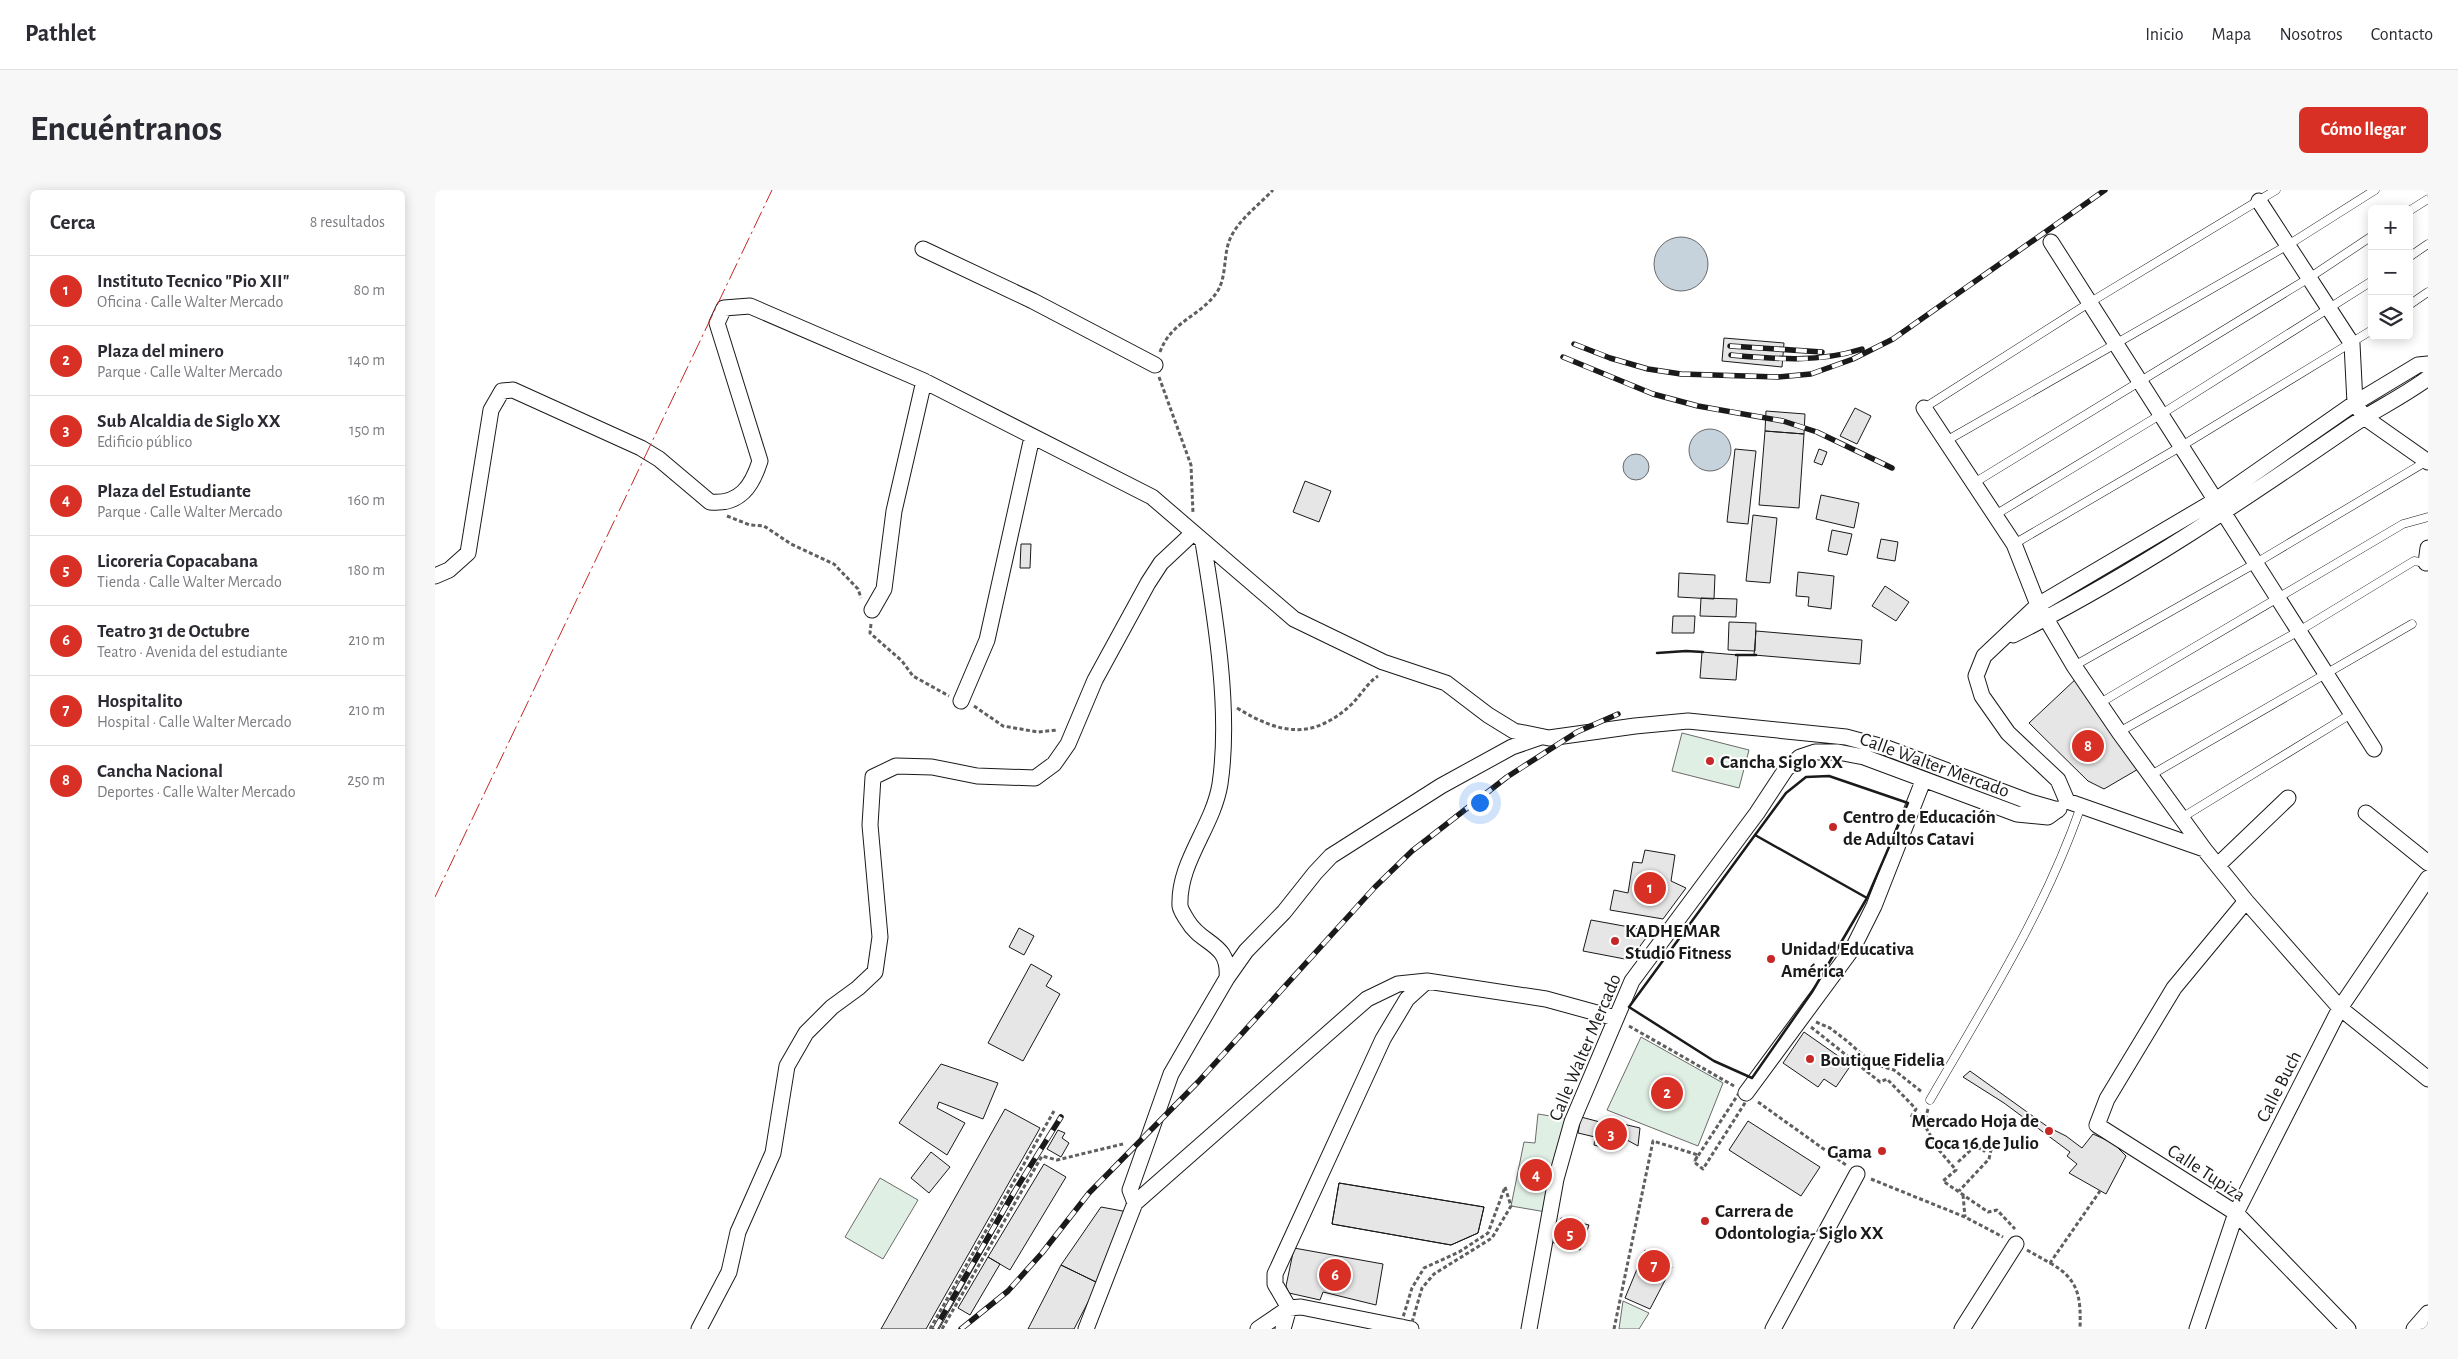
<!DOCTYPE html>
<html lang="es">
<head>
<meta charset="utf-8">
<style>
  :root { --surface:#fff; --page:#f7f7f7; --text:#2b2b33; --muted:#7c7c81; --line:#e1e1e2; --accent:#d93025 }
  body { margin:0; font-family:"Alegreya Sans",sans-serif; background:var(--page); color:var(--text) }
  .controls { position:absolute; right:15px; top:15px; display:grid; overflow:hidden; border-radius:8px; box-shadow:0 2px 12px #0003 }
  .controls button { width:45px; height:45px; display:grid; place-items:center; padding:0; border:0; border-bottom:1px solid var(--line); background:var(--surface); color:var(--text); font:25px sans-serif }
  .you { position:absolute; left:1044px; top:612px; width:18px; height:18px; margin:-12px; border:4px solid #fff; border-radius:50%; background:#1a73e8; box-shadow:0 0 0 8px #1a73e833 }
  .badge { display:grid; place-items:center; width:32px; height:32px; border-radius:50%; background:var(--accent); color:#fff; font-size:16px; font-weight:700 }
  .pin { position:absolute; translate:-50% -50%; border:2px solid #fff; box-shadow:0 1px 5px #0006 }
  .list { margin:0; padding:0; list-style:none }
  h2 { display:flex; justify-content:space-between; align-items:center; height:65px; margin:0; padding:0 20px; font-size:21px }
  h2 small { font-size:16px; font-weight:400; color:var(--muted) }
  .list li { display:grid; grid-template-columns:32px 1fr auto; gap:15px; align-items:center; box-sizing:border-box; height:70px; padding:0 20px; border-top:1px solid var(--line) }
  .list b { display:block; font-size:19px; white-space:nowrap }
  .list p { margin:0; font-size:16px; white-space:nowrap; color:var(--muted) }
  .list em { font-size:16px; font-style:normal; color:var(--muted) }
  .icon { flex:none; width:28px; height:28px; fill:none; stroke:currentColor; stroke-width:2; stroke-linecap:round; stroke-linejoin:round }
  .map { position:relative; flex:none; width:1993px; height:1139px; overflow:hidden; border-radius:8px }
  header { display:flex; align-items:center; gap:30px; box-sizing:border-box; height:70px; padding:0 25px; background:var(--surface); border-bottom:1px solid var(--line) }
  header strong { font-size:24px }
  nav { display:flex; gap:28px; margin-inline-start:auto; font-size:18px }
  .intro { display:flex; align-items:center; justify-content:space-between; box-sizing:border-box; height:120px; padding:0 30px }
  h1 { margin:0; font-size:35px }
  .button { padding:12px 22px; border-radius:8px; background:var(--accent); color:#fff; font-size:18px; font-weight:700 }
  main { display:flex; gap:30px; padding:0 30px }
  aside { flex:1; background:var(--surface); border-radius:8px; box-shadow:0 2px 12px #0003 }
  .map>svg:first-child { display:block }
  .green { fill:#e0efe3; stroke:#6a6a6a }
  .water { fill:#c6d2dc; stroke:#6a6a6a }
  .building { fill:#e6e6e6; stroke:#1a1a1a }
  .lines { fill:none; stroke-linecap:round; stroke-linejoin:round }
  .lane-casing { stroke:#1a1a1a; stroke-width:9 }
  .street-casing { stroke:#1a1a1a; stroke-width:17 }
  .path { stroke:#5f5f5f; stroke-width:3; stroke-dasharray:4 2.5; stroke-linecap:butt }
  .lane { stroke:#fff; stroke-width:8 }
  .street { stroke:#fff; stroke-width:15 }
  .rail-casing { stroke:#1a1a1a; stroke-width:5.5 }
  .rail { stroke:#fff; stroke-width:4; stroke-dasharray:11; stroke-linecap:butt }
  .wall { stroke:#1a1a1a; stroke-width:2.5 }
  .power { stroke:#c62828; stroke-width:1; stroke-dasharray:18 4 2.5 4; stroke-linecap:butt }
  .poi-dot { fill:#c62828; stroke:#fff; stroke-width:2 }
  .labels { text-anchor:middle; stroke-width:4; stroke-linejoin:round; paint-order:stroke }
  .poi-label { font-size:19px; font-weight:bold; fill:#1a1a1a; stroke:#fff; text-anchor:start }
  .street-label { font-size:19px; fill:#1a1a1a; stroke:#fff }
</style>
</head>
<body>
<header>
<strong>Pathlet</strong>
<nav><a>Inicio</a><a>Mapa</a><a>Nosotros</a><a>Contacto</a></nav>
</header>
<div class="intro"><h1>Encuéntranos</h1><a class="button">Cómo llegar</a></div>
<main>
<aside>
<h2>Cerca<small>8 resultados</small></h2>
<ul class="list">
<li><span class="badge">1</span><div><b>Instituto Tecnico &quot;Pio XII&quot;</b><p>Oficina · Calle Walter Mercado</p></div><em>80 m</em></li>
<li><span class="badge">2</span><div><b>Plaza del minero</b><p>Parque · Calle Walter Mercado</p></div><em>140 m</em></li>
<li><span class="badge">3</span><div><b>Sub Alcaldia de Siglo XX</b><p>Edificio público</p></div><em>150 m</em></li>
<li><span class="badge">4</span><div><b>Plaza del Estudiante</b><p>Parque · Calle Walter Mercado</p></div><em>160 m</em></li>
<li><span class="badge">5</span><div><b>Licoreria Copacabana</b><p>Tienda · Calle Walter Mercado</p></div><em>180 m</em></li>
<li><span class="badge">6</span><div><b>Teatro 31 de Octubre</b><p>Teatro · Avenida del estudiante</p></div><em>210 m</em></li>
<li><span class="badge">7</span><div><b>Hospitalito</b><p>Hospital · Calle Walter Mercado</p></div><em>210 m</em></li>
<li><span class="badge">8</span><div><b>Cancha Nacional</b><p>Deportes · Calle Walter Mercado</p></div><em>250 m</em></li>
</ul>
</aside>
<div class="map">
<svg width="1993" height="1139" viewBox="0 0 1993 1139">
  <rect width="100%" height="100%" fill="#fff"/>
  <!-- green -->
  <path class="green" d="M1247,543L1314,560L1304,598L1237,581Z
    M1206,847L1288,893L1263,956L1172,920Z
    M1103,924L1134,929L1111,1022L1076,1016L1089,952L1100,953Z
    M445,988L483,1010L448,1069L410,1047Z
    M1188,1111L1214,1123L1204,1139H1184Z"/>
  <!-- water -->
  <path class="water" d="M1219 74a27 27 0 1 1 54 0a27 27 0 1 1-54 0Z
    M1254 260a21 21 0 1 1 42 0a21 21 0 1 1-42 0Z
    M1188 277a13 13 0 1 1 26 0a13 13 0 1 1-26 0Z"/>
  <!-- building -->
  <path class="building" d="M1289,148L1349,153L1347,177L1287,171Z
    M1420,218L1436,226L1422,254L1405,246Z
    M1331,221L1370,224L1369,244L1330,241Z
    M1330,241L1369,244L1364,318L1324,315Z
    M1300,259L1321,261L1313,334L1292,332Z
    M1384,259L1392,262L1387,275L1379,272Z
    M870,291L896,301L884,332L858,322Z
    M1386,305L1424,313L1419,338L1381,329Z
    M1318,325L1342,328L1335,393L1311,391Z
    M1397,340L1417,344L1412,365L1393,361Z
    M1446,349L1463,352L1460,371L1442,368Z
    M586,354H596L595,378H585Z
    M1363,382L1399,386L1396,419L1373,416L1374,407L1361,406Z
    M1244,383L1280,385L1279,409L1243,407Z
    M1450,396L1474,412L1461,431L1437,416Z
    M1266,408L1302,409L1301,427L1265,426Z
    M1238,426H1260L1259,443H1237Z
    M1294,432L1321,433L1320,461L1293,460Z
    M1321,441L1427,450L1425,474L1319,465Z
    M1267,462L1303,465L1301,490L1265,488Z
    M1643,487L1705,578L1669,599L1653,591L1594,533Z
    M1210,660L1240,665L1236,691L1251,698L1228,729L1175,720L1179,700L1193,703L1198,672L1207,673Z
    M1156,730L1216,741L1195,770L1148,761Z
    M584,738L599,746L589,765L574,757Z
    M596,774L617,786L611,796L625,804L588,871L553,853Z
    M1369,842L1416,875L1401,897L1389,889L1383,897L1348,873Z
    M506,874L563,893L548,929L504,912L502,918L530,933L512,965L464,933Z
    M1535,881L1613,937L1631,946L1647,958L1658,944L1678,953L1691,966L1671,1004L1634,983L1642,974L1632,966L1635,962L1569,913L1528,887Z
    M570,919L605,938L491,1139H446Z
    M1146,927L1165,932V935L1179,938L1184,933L1205,938L1203,956L1192,950L1180,949L1178,960L1159,955L1160,947L1143,943Z
    M1313,931L1385,977L1366,1006L1294,960Z
    M623,940L630,943L627,948L634,953L626,967L612,959Z
    M496,962L515,977L494,1003L476,988Z
    M609,974L631,987L575,1080L553,1067Z
    M904,993L1049,1017L1043,1043L1016,1055L897,1034Z
    M904,993L1049,1017L1043,1043L1016,1055L897,1034Z
    M577,1001L581,1003L504,1139H499Z
    M666,1017L693,1022L663,1093L626,1075Z
    M1126,1028L1154,1035L1145,1060L1116,1052Z
    M859,1058L948,1074L941,1115L888,1102L885,1110L854,1103L851,1096Z
    M1210,1060L1237,1077L1215,1119L1190,1108Z
    M553,1067L565,1074L535,1125L523,1118Z
    M626,1075L663,1093L639,1139H593Z"/>
  <g class="lines">
    <defs>
      <path id="lane" d="M1974,21L1993,9
        M1974,67L1993,54
        M1974,115L1993,102
        M1489,218L1654,113L1841,0
        M1511,251L1853,55L1940,0
        M1539,293L1874,88L1937,46
        M1560,325L1725,225L1937,91
        M1579,354L1745,257L1937,140
        M1639,476L1821,373L1992,271
        M1665,513L1968,334L1993,327
        M1684,542L1864,441L1979,371L1991,373
        M1716,585L1977,434
        M1748,627L1916,524
        M1495,910C1550,814 1610,721 1646,616"/>
      <path id="street" d="M1824,11L1917,154L1920,213L1929,227L1993,272
        M1616,52L1939,559
        M488,59L598,111L720,175
        M1993,174L1983,175L1920,213L1781,310L1603,415L1549,466L1541,486L1547,506L1573,543L1623,590L1632,611L1769,659L1811,711L1905,818L1993,889
        M1489,218L1579,354L1603,415L1639,476L1684,542L1769,659
        M768,352C780,426 796,519 785,594C778,637 743,672 745,716C746,721 749,725 752,730C767,756 795,752 792,788
        M1991,373L1993,358
        M0,386L14,380L33,363L56,220L67,201L78,200L206,258L224,269L275,312C305,315 317,296 325,271L282,133L289,118L315,116L489,191L717,307L859,429L948,472L1011,493L1053,525L1079,541L1114,548L1200,536L1253,531L1411,547L1452,558L1595,612L1623,620
        M437,420L449,399L459,321L489,191
        M1578,445C1696,386 1807,311 1916,236C1941,219 1969,206 1993,188
        M526,511L552,450L597,247
        M1931,623L1993,673
        M1783,675L1853,608
        M1811,711L1739,798L1672,909L1662,935L1801,1023L1913,1139
        M1311,903L1418,758L1439,716L1488,591
        M700,1013L695,1000L736,884L758,846L792,788L811,761L849,722L880,683L896,666L1006,596L1077,557L1106,547
        M264,1139L294,1082L303,1042L338,963L352,876L371,843L397,817L423,798L440,782L445,747L435,635L438,587L461,576L497,577L542,586L600,588L619,574L633,554L660,490L713,393L726,373L758,343
        M651,1139L700,1013L932,809L963,794L992,791L1111,809L1180,828
        M823,1139L854,1118L866,1117L976,1139
        M848,1139L854,1118L840,1094V1084L948,849L972,809L992,791
        M1094,1139L1121,989L1137,932L1197,791L1322,623L1351,579L1365,567L1380,562H1403L1429,567L1582,624L1613,627L1624,619
        M1338,1139L1422,984
        M1527,1139L1581,1054
        M1762,1139L1801,1023L1905,818L1993,688
        M1979,1139L1993,1123"/>
    </defs>
    <!-- lane casing -->
    <use href="#lane" class="lane-casing"/>
    <!-- street casing -->
    <use href="#street" class="street-casing"/>
    <!-- path -->
    <path class="path" d="M725,162C736,131 765,127 782,102C792,87 788,65 795,49C803,30 824,15 838,0
      M724,187L756,275L758,323
      M292,326L315,335L329,336L356,354L399,374L423,399L426,408
      M436,434L435,443L467,471L478,486L514,506
      M539,516L568,536L603,542L622,540
      M802,518C845,544 877,551 917,514C926,505 932,493 943,486
      M1381,832L1395,838L1412,851L1438,874L1459,880L1487,902
      M1194,836L1299,896
      M1376,837L1445,892L1452,889L1481,919L1476,927L1489,934
      M1306,900L1315,905L1268,979L1259,972Z
      M1323,912L1411,975
      M1493,919L1489,934L1503,959L1521,980L1508,991L1553,1022L1562,1020L1580,1039
      M1523,972L1540,956L1549,961L1552,955L1556,960L1554,969L1524,1001
      M1436,989L1530,1027L1568,1047
      M1070,997L1076,1016L1057,1048L999,1084L987,1098L975,1139L965,1137L977,1098L989,1078L1024,1062L1053,1043Z
      M1528,1005L1530,1027
      M1592,1060L1615,1073L1665,1001
      M1615,1073C1644,1089 1646,1107 1645,1139
      M495,1139L619,921
      M507,1139L607,966L622,970L688,954
      M1179,1139L1218,951L1263,965L1259,972"/>
    <!-- lane -->
    <use href="#lane" class="lane"/>
    <!-- street -->
    <use href="#street" class="street"/>
    <defs>
      <path id="rail" d="M1139,154L1175,168L1213,179L1246,184L1343,187L1376,184L1418,169L1458,149L1670,0
        M1295,156L1387,162
        M1296,165C1341,169 1383,173 1427,159
        M1128,167L1218,204L1263,216L1348,231L1382,242L1457,278
        M500,1139L581,999L626,927
        M526,1139L573,1101L607,1063L654,1003L763,892L940,697L977,661L1072,587L1142,542L1183,524"/>
    </defs>
    <!-- rail casing -->
    <use href="#rail" class="rail-casing"/>
    <!-- rail -->
    <use href="#rail" class="rail"/>
    <!-- wall -->
    <path class="wall" d="M1222,463L1251,461L1268,462
      M1301,465H1321
      M1394,586L1473,613L1432,708L1320,645L1351,603L1371,587Z
      M1320,645L1432,708L1377,802L1317,888L1279,871L1194,817Z"/>
    <!-- power -->
    <path class="power" d="M0,707L337,0"/>
  </g>
  <!-- markers -->
  <g class="poi-dot">
    <circle cx="1275" cy="571" r="5"/>
    <circle cx="1398" cy="637" r="5"/>
    <circle cx="1180" cy="751" r="5"/>
    <circle cx="1336" cy="769" r="5"/>
    <circle cx="1375" cy="869" r="5"/>
    <circle cx="1614" cy="941" r="5"/>
    <circle cx="1447" cy="961" r="5"/>
    <circle cx="1270" cy="1031" r="5"/>
  </g>
  <g class="labels">
    <!-- poi labels -->
    <g class="poi-label">
      <text x="1285" y="578">Cancha Siglo XX</text>
      <text x="1408" y="633">Centro de Educación<tspan x="1408" dy="22">de Adultos Catavi</tspan></text>
      <text x="1190" y="747">KADHEMAR<tspan x="1190" dy="22">Studio Fitness</tspan></text>
      <text x="1346" y="765">Unidad Educativa<tspan x="1346" dy="22">América</tspan></text>
      <text x="1385" y="876">Boutique Fidelia</text>
      <text x="1604" y="937" text-anchor="end">Mercado Hoja de<tspan x="1604" dy="22">Coca 16 de Julio</tspan></text>
      <text x="1437" y="968" text-anchor="end">Gama</text>
      <text x="1280" y="1027">Carrera de<tspan x="1280" dy="22">Odontologia- Siglo XX</tspan></text>
    </g>
    <!-- street labels -->
    <g class="street-label">
      <text transform="translate(1500 574) rotate(20)" y="7">Calle Walter Mercado</text>
      <text transform="translate(1149 857) rotate(-67)" y="7">Calle Walter Mercado</text>
      <text transform="translate(1843 896) rotate(-63)" y="7">Calle Buch</text>
      <text transform="translate(1772 982) rotate(33)" y="7">Calle Tupiza</text>
    </g>
  </g>
</svg>
<div class="controls">
<button>+</button>
<button>−</button>
<button><svg class="icon" aria-label="layers" viewBox="0 0 24 24"><path d="M12 4l9 5-9 5-9-5zM3 14l9 5 9-5"/></svg></button>
</div>
<div class="you"></div>
<div class="pin badge" style="left:1215px;top:698px">1</div>
<div class="pin badge" style="left:1232px;top:903px">2</div>
<div class="pin badge" style="left:1176px;top:944px">3</div>
<div class="pin badge" style="left:1101px;top:985px">4</div>
<div class="pin badge" style="left:1135px;top:1044px">5</div>
<div class="pin badge" style="left:900px;top:1085px">6</div>
<div class="pin badge" style="left:1219px;top:1076px">7</div>
<div class="pin badge" style="left:1653px;top:556px">8</div>
</div>
</main>
</body>
</html>
